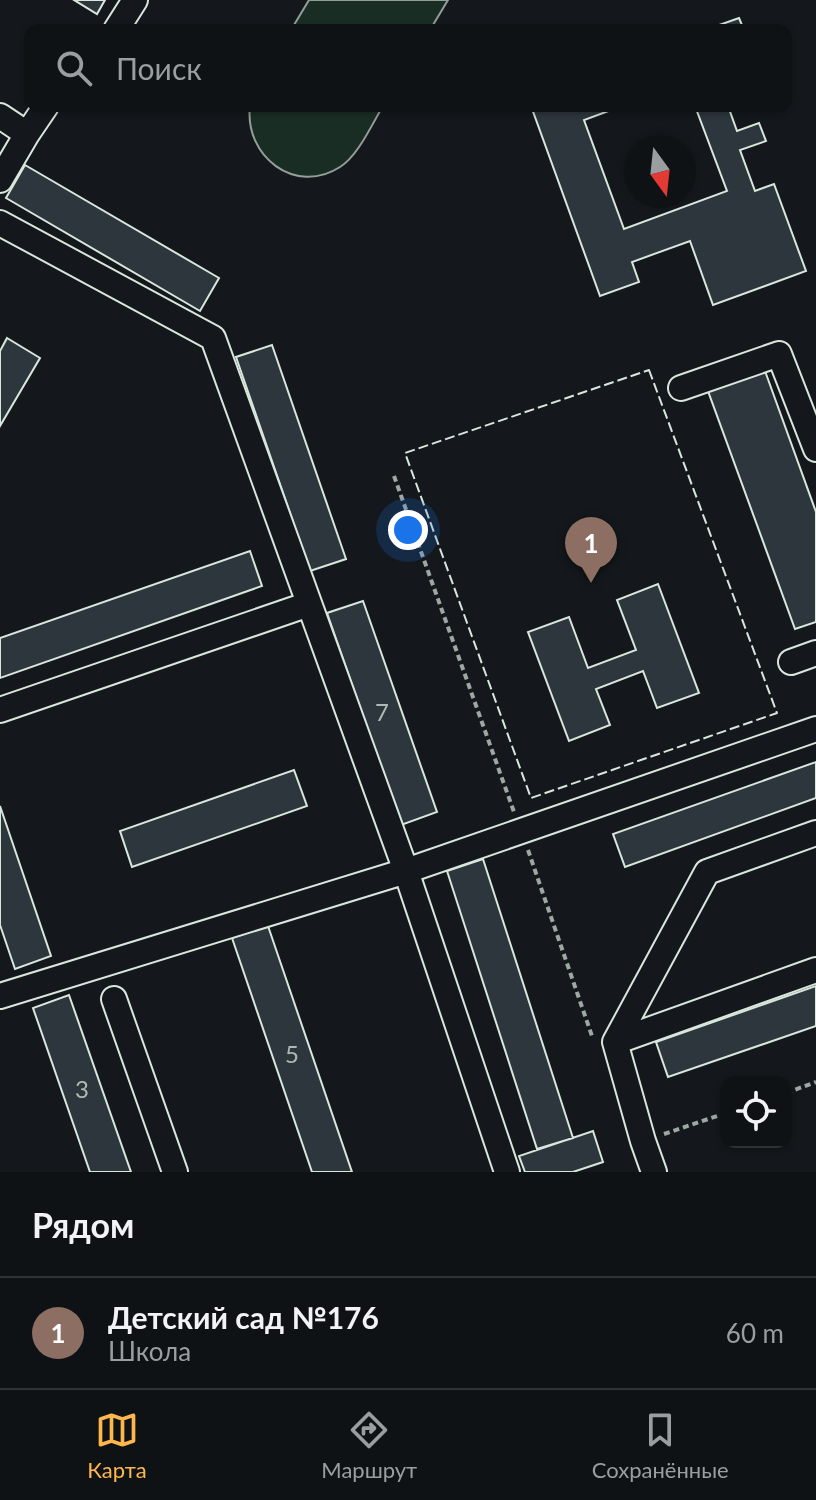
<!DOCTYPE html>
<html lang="ru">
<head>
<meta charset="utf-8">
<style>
  :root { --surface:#0f1215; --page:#1d2022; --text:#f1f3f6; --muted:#9b9ea0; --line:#2f3234; --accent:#ffb74d }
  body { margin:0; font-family:Lato,sans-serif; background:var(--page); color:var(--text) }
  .controls { position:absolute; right:24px; bottom:24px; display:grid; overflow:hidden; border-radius:16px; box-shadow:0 2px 6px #0004 }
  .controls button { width:72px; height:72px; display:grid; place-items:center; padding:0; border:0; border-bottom:2px solid var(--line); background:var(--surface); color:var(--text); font:40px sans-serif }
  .compass { position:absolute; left:624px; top:136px; width:72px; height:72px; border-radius:50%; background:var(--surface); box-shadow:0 2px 6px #0004; rotate:165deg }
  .you { position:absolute; left:408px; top:530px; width:28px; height:28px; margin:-20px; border:6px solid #fff; border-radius:50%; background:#1a73e8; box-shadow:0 0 0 12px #1a73e833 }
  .badge { display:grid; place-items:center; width:52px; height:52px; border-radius:50%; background:var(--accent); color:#fff; font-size:26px; font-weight:700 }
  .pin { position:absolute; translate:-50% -66px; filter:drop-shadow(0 2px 4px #0008) }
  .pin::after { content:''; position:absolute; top:42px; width:28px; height:24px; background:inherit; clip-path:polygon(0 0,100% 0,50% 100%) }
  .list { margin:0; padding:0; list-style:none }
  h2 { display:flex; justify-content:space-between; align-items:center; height:104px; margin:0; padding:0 32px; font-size:34px }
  h2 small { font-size:26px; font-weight:400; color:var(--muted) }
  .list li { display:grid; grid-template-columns:52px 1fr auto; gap:24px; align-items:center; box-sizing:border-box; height:112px; padding:0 32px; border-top:2px solid var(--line) }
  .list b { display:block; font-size:30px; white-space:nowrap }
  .list p { margin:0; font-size:26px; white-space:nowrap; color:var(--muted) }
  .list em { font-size:26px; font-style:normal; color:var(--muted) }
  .icon { flex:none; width:44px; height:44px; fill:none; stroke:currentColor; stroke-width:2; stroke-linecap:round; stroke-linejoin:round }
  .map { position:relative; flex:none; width:816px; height:1172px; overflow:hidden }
  .search { position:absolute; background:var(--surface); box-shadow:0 2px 6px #0004; left:24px; right:24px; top:24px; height:88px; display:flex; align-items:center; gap:20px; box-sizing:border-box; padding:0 28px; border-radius:16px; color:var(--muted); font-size:30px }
  .sheet { height:216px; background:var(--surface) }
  nav { display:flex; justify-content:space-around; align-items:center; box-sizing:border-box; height:112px; border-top:2px solid var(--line); background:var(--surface); font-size:22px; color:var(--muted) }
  nav a { display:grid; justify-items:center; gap:4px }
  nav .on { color:var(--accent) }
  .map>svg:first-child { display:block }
  .green { fill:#1a2d24; stroke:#939e99; stroke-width:2 }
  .building { fill:#2c363c; stroke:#d8e6dc; stroke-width:2 }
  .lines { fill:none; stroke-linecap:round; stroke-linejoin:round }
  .minor-casing { stroke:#d8e6dc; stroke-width:28 }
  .path { stroke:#9da8a2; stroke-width:4; stroke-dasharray:6 4; stroke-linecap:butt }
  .minor { stroke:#14181c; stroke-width:24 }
  .fence { stroke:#d8e6dc; stroke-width:2; stroke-dasharray:10 4; stroke-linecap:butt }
  .labels { text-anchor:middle; stroke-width:6; stroke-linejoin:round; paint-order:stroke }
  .number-label { font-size:24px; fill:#adbab4 }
</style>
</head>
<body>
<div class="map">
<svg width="816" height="1172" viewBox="0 0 816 1172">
  <rect width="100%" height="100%" fill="#14181c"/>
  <!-- green -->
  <path class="green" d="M309,0H448L430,30H291Z
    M250,106H383C372,124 358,156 340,167C295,196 244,156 250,106Z"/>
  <!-- building -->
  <path class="building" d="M74,0H105L97,14Z
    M739,18L744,30H705Z
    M531,106H622L584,120L624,229L727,191L695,106H728L737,131L759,123L766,141L740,150L755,191L774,184L806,271L713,305L690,241L632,262L639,282L600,296Z
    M25,165L219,278L200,311L6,198Z
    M7,338L40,358L0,426V351Z
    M272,345L346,559L310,571L236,357Z
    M765,371L816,512V622L795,629L708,391Z
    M250,551L262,586L0,678V638Z
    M658,584L699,693L657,708L643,671L596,689L610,725L569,741L528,632L569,617L588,668L636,650L617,600Z
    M363,601L437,812L401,825L327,613Z
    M816,762V798L625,867L613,834Z
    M294,770L307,806L132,867L120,831Z
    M0,806L51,956L15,969L0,925Z
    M483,859L573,1138L537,1149L447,871Z
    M268,926L352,1172H312L232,938Z
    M816,986V1026L668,1077L656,1042Z
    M69,995L131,1172H90L33,1008Z
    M593,1131L603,1162L573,1172H525L519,1156Z"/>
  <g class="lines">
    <defs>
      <path id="minor" d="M116,30L135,0
        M0,116L27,134L46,106
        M0,180L27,134
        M0,223L213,338L406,871L816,729
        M681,388L779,354L816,449
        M791,662L816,653
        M0,710L309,604
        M0,996L406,871L507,1172
        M114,999L175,1172
        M615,1042L816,970
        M654,1172L643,1141L615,1042L707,872L816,833"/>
    </defs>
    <!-- minor casing -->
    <use href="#minor" class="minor-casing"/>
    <!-- path -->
    <path class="path" d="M394,476L514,812
      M528,850L593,1039
      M786,1093L816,1082
      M664,1134L726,1113"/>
    <!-- minor -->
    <use href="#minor" class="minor"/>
    <!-- fence -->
    <path class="fence" d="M649,370L777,713L531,798L405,453Z"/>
  </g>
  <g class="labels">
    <!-- number labels -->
    <g class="number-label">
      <text x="382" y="721">7</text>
      <text x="292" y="1063">5</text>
      <text x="82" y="1098">3</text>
    </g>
  </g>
</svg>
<div class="controls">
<button><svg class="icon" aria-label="locate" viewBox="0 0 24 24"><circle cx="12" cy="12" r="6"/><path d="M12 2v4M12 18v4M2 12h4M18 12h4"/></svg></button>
</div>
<svg class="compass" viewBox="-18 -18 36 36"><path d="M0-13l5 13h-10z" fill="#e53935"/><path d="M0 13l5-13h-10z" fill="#9b9ea0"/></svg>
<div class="you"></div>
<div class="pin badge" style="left:591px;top:583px;background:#8d6e63">1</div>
<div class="search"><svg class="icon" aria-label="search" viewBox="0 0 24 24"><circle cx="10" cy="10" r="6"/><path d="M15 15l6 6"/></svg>Поиск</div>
</div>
<section class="sheet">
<h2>Рядом<small></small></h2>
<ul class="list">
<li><span class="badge" style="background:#8d6e63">1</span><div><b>Детский сад №176</b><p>Школа</p></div><em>60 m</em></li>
</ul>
</section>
<nav>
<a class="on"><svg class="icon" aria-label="map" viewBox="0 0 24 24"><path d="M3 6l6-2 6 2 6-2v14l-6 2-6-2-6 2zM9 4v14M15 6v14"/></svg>Карта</a>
<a><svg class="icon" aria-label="directions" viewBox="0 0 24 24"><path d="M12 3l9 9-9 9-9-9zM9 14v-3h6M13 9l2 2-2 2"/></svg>Маршрут</a>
<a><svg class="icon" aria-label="saved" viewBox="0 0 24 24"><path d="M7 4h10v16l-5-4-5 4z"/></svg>Сохранённые</a>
</nav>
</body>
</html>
